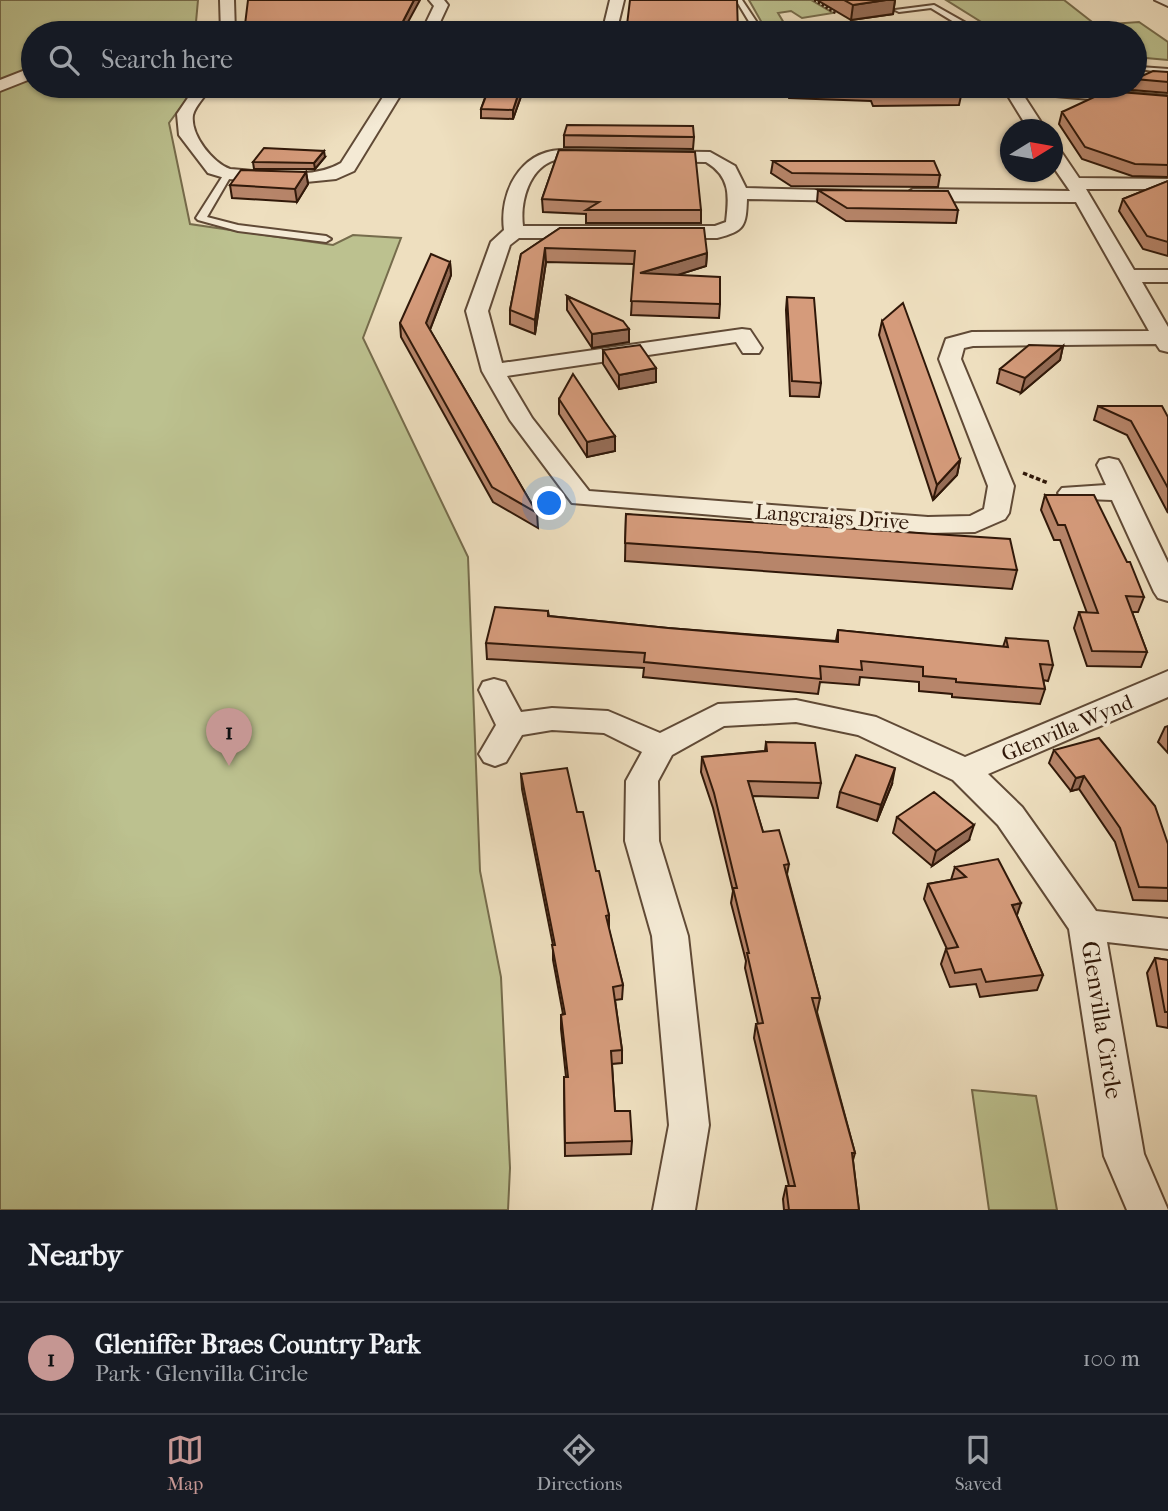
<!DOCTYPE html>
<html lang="en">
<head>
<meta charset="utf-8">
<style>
  :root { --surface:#171b24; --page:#20242c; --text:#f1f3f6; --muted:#9ea1a6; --line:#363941; --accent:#c59692 }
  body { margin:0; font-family:"IM FELL French Canon",serif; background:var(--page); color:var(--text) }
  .compass { position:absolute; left:1000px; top:119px; width:63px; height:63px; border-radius:50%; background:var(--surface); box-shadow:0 2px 5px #0004; rotate:79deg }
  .you { position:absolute; left:550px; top:504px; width:24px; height:24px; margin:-18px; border:5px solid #fff; border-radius:50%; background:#1a73e8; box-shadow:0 0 0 10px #1a73e833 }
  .badge { display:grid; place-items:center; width:46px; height:46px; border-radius:50%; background:var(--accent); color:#111; font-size:23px; font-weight:700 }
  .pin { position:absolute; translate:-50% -58px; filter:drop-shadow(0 2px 4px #0008) }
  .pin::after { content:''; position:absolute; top:37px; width:24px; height:21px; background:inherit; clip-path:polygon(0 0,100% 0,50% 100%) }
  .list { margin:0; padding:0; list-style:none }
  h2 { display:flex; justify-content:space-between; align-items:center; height:91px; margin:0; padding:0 28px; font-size:30px }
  h2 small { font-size:23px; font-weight:400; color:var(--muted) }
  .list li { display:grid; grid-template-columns:46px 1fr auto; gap:21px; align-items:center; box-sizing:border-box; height:112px; padding:0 28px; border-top:2px solid var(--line) }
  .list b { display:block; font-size:26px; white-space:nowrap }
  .list p { margin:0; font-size:23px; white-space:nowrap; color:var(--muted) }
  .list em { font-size:23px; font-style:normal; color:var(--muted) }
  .icon { flex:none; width:38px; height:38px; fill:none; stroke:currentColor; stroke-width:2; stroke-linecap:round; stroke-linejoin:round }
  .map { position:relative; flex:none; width:1168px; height:1210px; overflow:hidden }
  .search { position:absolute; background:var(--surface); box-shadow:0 2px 5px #0004; left:21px; right:21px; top:21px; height:77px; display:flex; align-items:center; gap:18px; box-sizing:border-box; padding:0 24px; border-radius:38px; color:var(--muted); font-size:26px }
  .sheet { height:203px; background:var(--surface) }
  nav { display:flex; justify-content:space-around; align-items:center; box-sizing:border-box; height:98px; border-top:2px solid var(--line); background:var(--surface); font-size:19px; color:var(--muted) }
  nav a { display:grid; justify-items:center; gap:4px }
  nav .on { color:var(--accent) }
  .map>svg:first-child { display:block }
  .green { fill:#bcc18f; stroke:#766c4c; stroke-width:2 }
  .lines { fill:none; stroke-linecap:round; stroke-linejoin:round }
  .service-casing { stroke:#604a36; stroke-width:4 }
  .minor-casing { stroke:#604a36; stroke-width:4 }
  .path-far1 { stroke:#301809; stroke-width:2.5; stroke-dasharray:2.5 2; stroke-linecap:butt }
  .path { stroke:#301809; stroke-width:3.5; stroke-dasharray:4.5 2.5; stroke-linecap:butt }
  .service { fill:#f4ead5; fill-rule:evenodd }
  .minor { fill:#f4ead5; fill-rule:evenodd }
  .wall { fill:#b7856a; stroke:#301809; stroke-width:2 }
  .shaded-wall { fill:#956c56; stroke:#301809; stroke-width:2 }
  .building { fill:#d59b7b; stroke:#301809; stroke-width:2 }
  .labels { text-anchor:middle; stroke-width:7; stroke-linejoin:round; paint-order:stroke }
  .street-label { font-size:21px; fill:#301809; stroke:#f4ead5 }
  .near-street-label { font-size:24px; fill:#301809; stroke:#f4ead5 }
</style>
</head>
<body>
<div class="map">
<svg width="1168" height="1210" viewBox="0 0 1168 1210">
  <rect width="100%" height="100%" fill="#eedfbf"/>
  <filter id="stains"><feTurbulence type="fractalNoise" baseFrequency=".00286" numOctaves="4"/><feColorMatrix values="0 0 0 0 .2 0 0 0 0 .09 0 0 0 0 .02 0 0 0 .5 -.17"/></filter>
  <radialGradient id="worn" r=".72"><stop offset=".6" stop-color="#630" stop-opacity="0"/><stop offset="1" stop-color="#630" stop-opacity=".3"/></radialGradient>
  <!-- green -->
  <path class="green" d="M0,0H198L195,33H33V86H196L169,123L190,224L333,245L353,235L401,238L363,338L468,557L480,871L501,977L510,1168L508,1210H0Z
    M749,0H811L833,13L802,18L791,11L778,13L784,23H762Z
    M946,0H1064L1096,25L1139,22L1168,42V60L1135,57V33H999Z
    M972,1090L1036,1096L1057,1210H989Z"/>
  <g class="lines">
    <defs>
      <path id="service" d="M736,0H742L762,30H887L891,32L756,33Z
        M934,5L980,31L981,33H972L931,8L899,12L895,10Z
        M1140,67L1168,69V73L1139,69Z
        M228,171L232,174L207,217L238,225L326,236L331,239L326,242L238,231L198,220L196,218L224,174Z"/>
      <path id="minor" d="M220,0H234L235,33H221Z
        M429,0H444L448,5L435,33H421L434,6Z
        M610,0H624L616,33H602Z
        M1155,0H1168V6Z
        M33,67V78L0,91V80Z
        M196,86H212C207,94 195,106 193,115C190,135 213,163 230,169C264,171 311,181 341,163L390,86H406L354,171L336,179L296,183L228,179L208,173L179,135L177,114Z
        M994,86H1052L1168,96V106L1022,93L1046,130H1029L1005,91Z
        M1052,146L1058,147L1079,178L1168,179V189H1086L1134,270H1168V282H1142L1168,327V352L1160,350L1156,344L973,346L964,348L961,359L1014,486L1009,513L1005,519L975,532L928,533L572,503L510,420L482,371L466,311L491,242L504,230C499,193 520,152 560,150L710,152L735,166L746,188L861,191L864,195L855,201L747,199C746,226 745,231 717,238H519L510,245L488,311L502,363L742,329L750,330L762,348L759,353H743L736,342L507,376L532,418L589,491L928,517L970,516L984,509L988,486L939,359L946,339L972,332L1149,331L1076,202L913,201L904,195L913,189L1070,191L1052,165ZM555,160L706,162C731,177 729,196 726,222L715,226H523C520,201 529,168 555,160Z
        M1109,458L1118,460L1121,465L1168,563V601L1158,598L1154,592L1112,500L1062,498L1058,493L1062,488L1106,485L1097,465L1100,460Z
        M1168,671V697L988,774L1022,807L1096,911L1168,919V949L1107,942L1144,1154L1168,1210H1127L1104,1156L1069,929L998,825L953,780L858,735L796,722L724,726L672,755L658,781L659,841L688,936L709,1125L695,1210H653L669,1125L652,936L625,841L626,781L642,752L604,733L552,730L522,735L506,762L495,766L484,762L479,754L496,725L479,690L483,682L494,679L505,682L521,712L552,708L608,711L660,733L718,704L796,700L876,717L965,757Z"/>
    </defs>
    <!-- service casing -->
    <use href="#service" class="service-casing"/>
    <!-- minor casing -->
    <use href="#minor" class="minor-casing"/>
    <!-- path-far1 -->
    <path class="path-far1" d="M814,0L837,14"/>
    <!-- path -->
    <path class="path" d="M1023,473L1048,483"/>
    <!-- service -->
    <use href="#service" class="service"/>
    <!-- minor -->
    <use href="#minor" class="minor"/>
  </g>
  <!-- wall -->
  <path class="wall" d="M817,0H895L893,14L851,20Z
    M1168,72V93L1132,90L1133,86H1135V79Z
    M436,86H960L961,96L959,105L873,106L871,101L789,98L787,92L692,93L524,88L513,119L481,118V109L487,92L436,90Z
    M1168,96V177L1132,176L1082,159L1059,124L1062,112Z
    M564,135L694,137L693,149L564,147Z
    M559,150L701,210V223H586V214L543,212L542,199Z
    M325,157L315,169H254L253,162Z
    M773,161L940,175L938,187L791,186L771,173Z
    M306,172L308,184L297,202L232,198L230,185Z
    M1168,181V256L1143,249L1119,211L1123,199Z
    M818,190L958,210L956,223L846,221L817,202Z
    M560,228L707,253L706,266L677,275L720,304L719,318L631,315L634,264L546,262L535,334L510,324V310L521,254Z
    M450,262L451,275L430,330L537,513L538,528L493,502L401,337L400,323Z
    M567,296L629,329V342L592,348L567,310Z
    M787,297L821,383L819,397L790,396L786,310Z
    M882,321L960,460L957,475L933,500L879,335Z
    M1063,346L1060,360L1021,393L997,383L1000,369Z
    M603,350L656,368V382L619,389L603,364Z
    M559,399L615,436V451L587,457L559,414Z
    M1098,406L1168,417V513L1127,435L1094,420Z
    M1045,495L1144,597L1138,612H1132L1147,652L1141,667L1087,666L1074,628L1079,612L1087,613L1060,540H1054L1041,510Z
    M626,514L1017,570L1012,589L625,561Z
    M548,611L549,616L668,628L836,641L838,630L1003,647L1006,638L1053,665L1048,681L1043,680L1045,689L1040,704L952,697V694L919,691V682L860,677L859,685L820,682L818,694L643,677L644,668L487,659L486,643Z
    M1168,726V753L1158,742L1165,727Z
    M766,742L821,783L818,798L752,796L763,832L789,864L787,874L820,998L817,1012L855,1153L853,1160L859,1210H784L783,1199L786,1186H789L754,1038L756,1024H758L745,968L746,961L731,903L733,891L713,808L701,772L702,757L765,751Z
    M1054,750L1168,844V901L1133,900L1115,842L1079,789L1071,791L1049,763Z
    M521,774L577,812L609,915V930L623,985L622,999L615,1000L622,1050V1063L612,1064L615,1111L632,1141L631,1154L565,1156L564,1077H566L561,1029V1015L563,1014L553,960V945L522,789Z
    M892,784L877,821L837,807L840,792Z
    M897,817L969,840L932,866L893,833Z
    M955,867L1017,916L1043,975L1037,990L980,997L976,984L950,987L941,964L946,949H947L924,899L928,884L951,880Z
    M1155,958L1168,960V1028L1157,1026L1147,973Z"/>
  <!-- shaded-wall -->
  <path class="shaded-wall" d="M414,0H420L402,33H397Z
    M886,0H895L893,14L851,20L853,5Z
    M521,86H524V88L513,119V110Z
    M324,151L325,157L315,169L314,163Z
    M306,172L308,184L297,202L295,189Z
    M545,248L546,262L535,334V320Z
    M707,253L706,266L640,287V273Z
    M450,262L451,275L427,337L426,323Z
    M629,329V342L592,348V334Z
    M1063,346L1060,360L1021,393L1025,378Z
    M656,368V382L619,389V375Z
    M615,436V451L587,457V442Z
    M960,460L957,475L933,500L937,485Z
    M895,768L892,784L877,821L881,805Z
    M1084,776L1079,789L1071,791L1076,778Z
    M974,825L969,840L932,866L936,851Z
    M1021,903L1016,918L1012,905Z"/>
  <!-- building -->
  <path class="building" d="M248,0H414L397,33H244Z
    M630,0H737L738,33H626Z
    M844,0H886L853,5Z
    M460,23L480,33H456Z
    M558,29L566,33H557Z
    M1153,71L1168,72V82L1135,79Z
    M490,86H521L513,110L481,109Z
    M789,86H960L961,96L874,97L872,92L790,89Z
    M1107,91L1168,96V165L1135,164L1085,147L1062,112Z
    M567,125L693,126L694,137L564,135Z
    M264,148L324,151L314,163L253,162Z
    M559,150L695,152L701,210H586L599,202L542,199Z
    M773,161H934L940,175L792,173Z
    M241,170L306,172L295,189L230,185Z
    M1168,181V242L1147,236L1123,199Z
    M818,190L948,191L958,210L847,208Z
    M560,228H704L707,253L640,273L720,277V304L631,301L635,251L545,248L535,320L510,310L521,254Z
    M431,254L450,262L426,323L537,513L492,487L400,323Z
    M567,296L623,321L629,329L592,334Z
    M787,297L814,298L821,383L792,381Z
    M903,303L960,460L937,485L882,321Z
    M640,345L656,368L619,375L603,350Z
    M1029,345L1063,346L1025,378L1000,369Z
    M573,374L605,422L615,436L587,442L559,399Z
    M1098,406H1162L1168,417V488L1131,421Z
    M1045,495H1094L1127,562H1130L1144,597L1126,596L1147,652L1092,651L1079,612L1098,613L1065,525H1058Z
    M626,514L1010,539L1017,570L625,543Z
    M495,607L548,611V616L668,628L838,642V630L1008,647L1006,638L1048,641L1053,665L1040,664L1045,689L956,682V679L923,676V667L861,661L862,670L820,666L821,679L644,662L645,653L486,643Z
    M1099,738L1155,806L1168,844V888L1139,887L1120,828L1084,776L1076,778L1054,750Z
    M766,742L815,743L821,783L748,781L763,832L779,830L789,864L784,865L820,998H812L855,1153H852L859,1210H789L786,1186H795L756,1024L763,1023L747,953H749L733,888H737L714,793L702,757L767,751Z
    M856,755L895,768L881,805L840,792Z
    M567,768L577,812H583L596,871H599L609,915L606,916L623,985L613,987L622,1050L611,1051L615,1111H630L632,1141L565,1143L564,1077H568L561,1015L565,1014L552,945H555L521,774Z
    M934,792L974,825L936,851L897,817Z
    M998,859L1021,903L1012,905L1043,975L986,982L981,969L955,973L946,949L958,947L928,884L966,877L955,867Z
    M1155,958L1168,960V1012H1165Z"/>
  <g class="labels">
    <!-- street labels -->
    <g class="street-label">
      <text transform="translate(832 517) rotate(4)" y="7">Langcraigs Drive</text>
      <text transform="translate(1067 728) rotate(-23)" y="7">Glenvilla Wynd</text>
    </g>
    <!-- near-street labels -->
    <g class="near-street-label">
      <text transform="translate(1102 1020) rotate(81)" y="8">Glenvilla Circle</text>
    </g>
  </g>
  <rect width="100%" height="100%" filter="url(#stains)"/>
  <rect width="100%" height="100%" fill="url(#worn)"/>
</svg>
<svg class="compass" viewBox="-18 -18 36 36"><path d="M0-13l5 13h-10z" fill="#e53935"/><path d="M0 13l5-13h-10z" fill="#9ea1a6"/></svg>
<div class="you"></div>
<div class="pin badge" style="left:229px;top:766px">1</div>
<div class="search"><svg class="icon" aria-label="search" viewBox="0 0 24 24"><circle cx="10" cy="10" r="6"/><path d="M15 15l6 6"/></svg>Search here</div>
</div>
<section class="sheet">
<h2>Nearby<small></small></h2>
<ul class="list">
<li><span class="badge">1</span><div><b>Gleniffer Braes Country Park</b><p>Park · Glenvilla Circle</p></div><em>100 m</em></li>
</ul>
</section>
<nav>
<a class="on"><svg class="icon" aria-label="map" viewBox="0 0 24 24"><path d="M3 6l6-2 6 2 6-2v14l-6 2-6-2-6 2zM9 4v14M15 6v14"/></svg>Map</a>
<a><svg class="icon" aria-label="directions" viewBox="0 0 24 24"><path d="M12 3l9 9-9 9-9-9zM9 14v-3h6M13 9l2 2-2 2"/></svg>Directions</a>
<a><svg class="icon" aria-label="saved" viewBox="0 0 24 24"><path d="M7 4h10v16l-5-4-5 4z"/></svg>Saved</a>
</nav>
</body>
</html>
